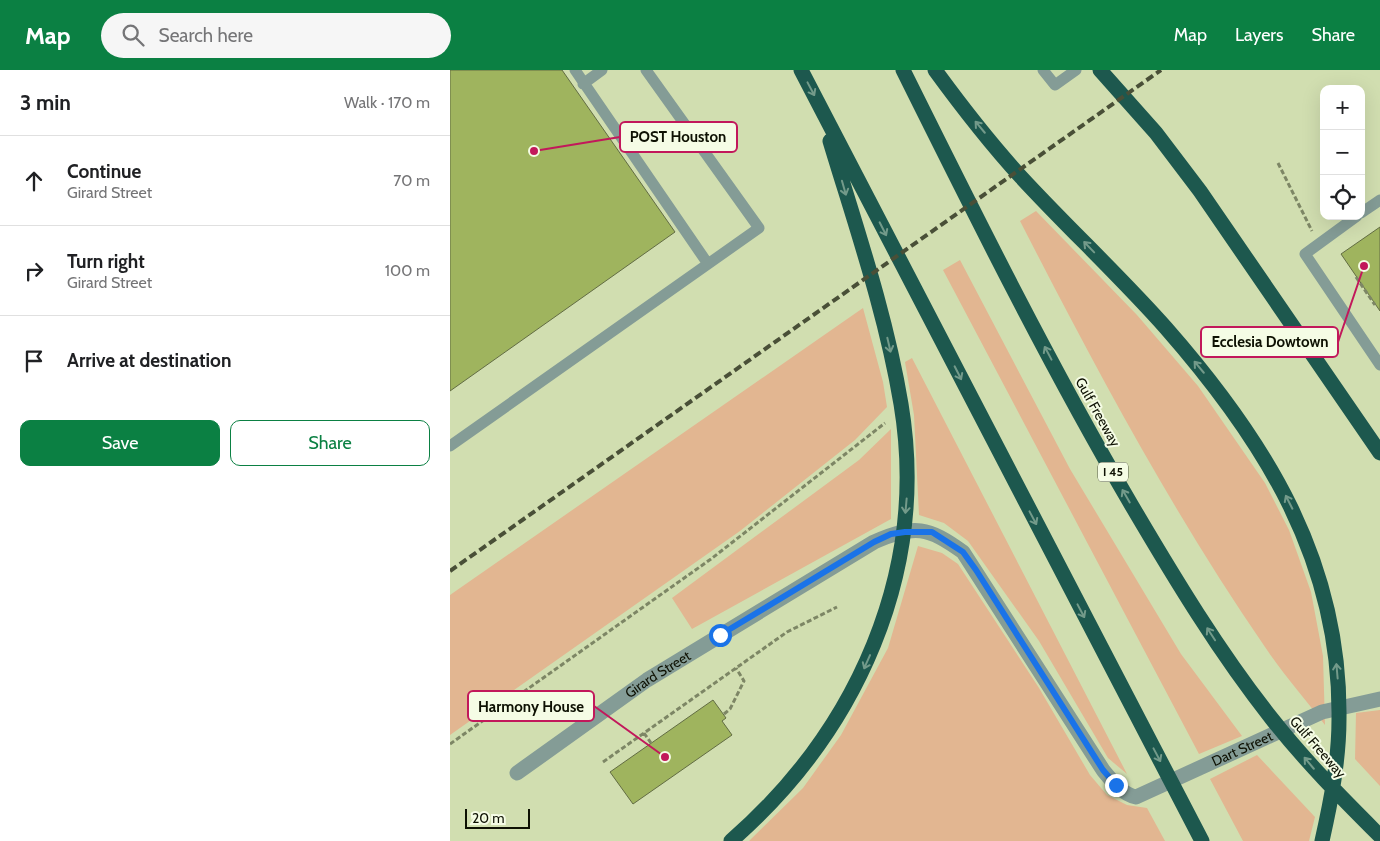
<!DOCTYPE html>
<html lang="en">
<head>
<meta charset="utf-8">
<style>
  :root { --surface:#fff; --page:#f6f6f6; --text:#202124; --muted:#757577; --line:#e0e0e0; --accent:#0b8043 }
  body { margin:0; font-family:Cabin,sans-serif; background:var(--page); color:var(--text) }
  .controls { position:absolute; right:15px; top:15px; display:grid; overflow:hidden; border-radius:10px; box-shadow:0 5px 20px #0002 }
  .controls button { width:45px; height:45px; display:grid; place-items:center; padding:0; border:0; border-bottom:1px solid var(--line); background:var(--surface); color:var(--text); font:25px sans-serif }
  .scale { position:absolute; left:15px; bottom:12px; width:65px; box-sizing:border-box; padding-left:5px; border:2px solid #0e1103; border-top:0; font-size:14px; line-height:18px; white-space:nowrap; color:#0e1103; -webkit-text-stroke:4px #f5fce5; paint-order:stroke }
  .stop { position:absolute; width:15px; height:15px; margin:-11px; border:4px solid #1a73e8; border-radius:50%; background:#fff }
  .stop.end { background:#1a73e8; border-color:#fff; box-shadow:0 1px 5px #0008 }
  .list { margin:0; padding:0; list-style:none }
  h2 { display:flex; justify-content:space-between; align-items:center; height:65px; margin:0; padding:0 20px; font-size:21px }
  h2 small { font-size:16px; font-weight:400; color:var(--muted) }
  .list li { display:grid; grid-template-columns:32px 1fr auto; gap:15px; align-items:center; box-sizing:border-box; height:90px; padding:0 20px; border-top:1px solid var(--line) }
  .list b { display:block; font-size:19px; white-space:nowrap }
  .list p { margin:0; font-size:16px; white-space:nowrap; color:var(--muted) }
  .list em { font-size:16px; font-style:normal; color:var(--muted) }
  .actions { display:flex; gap:10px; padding:15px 20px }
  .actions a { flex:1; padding:11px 0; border:1px solid var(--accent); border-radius:10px; text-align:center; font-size:18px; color:var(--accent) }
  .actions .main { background:var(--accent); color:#fff }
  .icon { flex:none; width:28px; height:28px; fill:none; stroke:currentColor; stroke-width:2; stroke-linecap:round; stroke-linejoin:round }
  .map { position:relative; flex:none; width:930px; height:771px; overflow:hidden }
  header { display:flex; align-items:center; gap:30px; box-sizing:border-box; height:70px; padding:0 25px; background:var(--accent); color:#fff }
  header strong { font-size:24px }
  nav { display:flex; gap:28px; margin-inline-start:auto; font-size:18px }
  .search { width:350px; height:45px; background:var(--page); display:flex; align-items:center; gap:12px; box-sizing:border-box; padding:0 18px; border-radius:28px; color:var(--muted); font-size:19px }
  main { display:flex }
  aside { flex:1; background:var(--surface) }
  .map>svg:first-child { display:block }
  .green { fill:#e2b691 }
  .building { fill:#9fb45e; stroke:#626c43 }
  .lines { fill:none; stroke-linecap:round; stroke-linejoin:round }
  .path { stroke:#7d8665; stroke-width:3; stroke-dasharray:5 2.5; stroke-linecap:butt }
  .lane { stroke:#849c96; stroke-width:11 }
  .street { stroke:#849c96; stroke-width:15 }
  .highway { stroke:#1d584e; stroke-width:15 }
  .rail { stroke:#494f37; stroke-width:4; stroke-dasharray:8 4; stroke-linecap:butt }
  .oneway { stroke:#739a8a }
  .route { stroke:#1a73e8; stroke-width:6 }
  .labels { text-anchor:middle; stroke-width:4; stroke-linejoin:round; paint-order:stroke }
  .shield { fill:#f5fce5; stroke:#535847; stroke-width:1 }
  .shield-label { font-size:12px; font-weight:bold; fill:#0e1103 }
  .street-label { font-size:14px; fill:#0e1103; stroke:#f5fce5 }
  .leader { fill:none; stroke:#c2185b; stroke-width:2 }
  .callout-dot { fill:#c2185b; stroke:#f5fce5; stroke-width:2 }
  .callout { fill:#f5fce5; stroke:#c2185b; stroke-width:2 }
  .callout-label { font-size:15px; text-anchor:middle; font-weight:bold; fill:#0e1103 }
</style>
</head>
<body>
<header>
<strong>Map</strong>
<div class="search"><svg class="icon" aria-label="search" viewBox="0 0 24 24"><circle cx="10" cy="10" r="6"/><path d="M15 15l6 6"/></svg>Search here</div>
<nav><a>Map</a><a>Layers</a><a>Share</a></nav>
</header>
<main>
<aside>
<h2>3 min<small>Walk · 170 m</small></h2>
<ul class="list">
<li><svg class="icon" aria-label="ahead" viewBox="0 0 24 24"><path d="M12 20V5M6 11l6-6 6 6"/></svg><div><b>Continue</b><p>Girard Street</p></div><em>70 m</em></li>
<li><svg class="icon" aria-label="right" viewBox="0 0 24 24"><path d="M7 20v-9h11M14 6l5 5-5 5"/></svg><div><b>Turn right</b><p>Girard Street</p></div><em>100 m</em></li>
<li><svg class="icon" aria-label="arrive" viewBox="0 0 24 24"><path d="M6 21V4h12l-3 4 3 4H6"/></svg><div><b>Arrive at destination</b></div></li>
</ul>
<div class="actions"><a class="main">Save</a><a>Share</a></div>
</aside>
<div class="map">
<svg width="930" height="771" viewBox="0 0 930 771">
  <rect width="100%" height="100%" fill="#d1deb0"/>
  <!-- green -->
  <path class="green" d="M586,141L687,245L748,316L815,413L839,460L861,522L873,586L875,655C855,629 833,604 815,577C722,442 645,297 570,151Z
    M510,190L620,399L731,584L792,666L749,684L493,200Z
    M413,238L433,312L437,337L405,370L290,461L0,665V525Z
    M462,288L677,704L658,688L589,571L518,471L494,453L469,445L464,345L455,292Z
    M441,359V449L242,559L222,528L409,390Z
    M468,476L492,483L508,494L589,618L640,705L657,725L677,735L697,738L715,771H299L353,718L391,665L438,578Z
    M930,640V716L905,689L906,643Z
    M807,685L865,747L859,771H793L760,709Z"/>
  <!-- building -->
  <path class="building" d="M0,0H112L225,162L0,321Z
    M930,157V241L891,184Z
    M263,630L276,648L272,651L282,665L183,734L160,702Z"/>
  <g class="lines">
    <!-- path -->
    <path class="path" d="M828,93L862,161
      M906,207L925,235
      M274,644L280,639L294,611L286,598
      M194,663L201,673
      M0,674L261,489L435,353
      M153,692L337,562L387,537"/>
    <!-- lane -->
    <path class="lane" d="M125,0L258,194
      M593,0L605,15L626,0
      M133,14L152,0
      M911,143L930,130
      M907,146L855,184L930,295
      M0,376L309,158L196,0"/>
    <!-- street -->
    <path class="street" id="s1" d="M67,703L197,610L424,472C465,454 478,457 513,482L653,700C662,711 672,724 686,727L872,642L930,629"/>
    <!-- highway -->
    <path class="highway" d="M351,0L752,771
      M453,0C526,147 599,294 682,436C725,509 769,582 822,649C855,691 892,728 930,766
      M485,0C512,37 540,73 571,107C618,158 670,206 716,258C816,372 891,492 889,649C889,690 881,731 872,771
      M650,0L706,63L750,121L930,383
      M281,771C407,661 479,502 451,334C436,244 406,157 380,71"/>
    <!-- rail -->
    <path class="rail" d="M0,501L711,0"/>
  </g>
  <!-- one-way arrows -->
  <defs><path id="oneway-shaft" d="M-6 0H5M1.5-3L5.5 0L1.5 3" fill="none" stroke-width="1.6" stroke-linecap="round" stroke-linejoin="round" transform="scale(1.25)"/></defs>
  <g class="oneway">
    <use href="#oneway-shaft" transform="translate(361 19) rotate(62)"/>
    <use href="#oneway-shaft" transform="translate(530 57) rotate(-130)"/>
    <use href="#oneway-shaft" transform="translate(394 118) rotate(74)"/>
    <use href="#oneway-shaft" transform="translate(433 159) rotate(63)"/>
    <use href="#oneway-shaft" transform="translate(639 177) rotate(-134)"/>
    <use href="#oneway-shaft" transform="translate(439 275) rotate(77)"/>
    <use href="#oneway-shaft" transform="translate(598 283) rotate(-118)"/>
    <use href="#oneway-shaft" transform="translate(749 297) rotate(-130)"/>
    <use href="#oneway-shaft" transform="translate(508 303) rotate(63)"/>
    <use href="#oneway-shaft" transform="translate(676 426) rotate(-120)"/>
    <use href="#oneway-shaft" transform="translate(839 432) rotate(-117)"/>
    <use href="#oneway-shaft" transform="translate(456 436) rotate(95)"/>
    <use href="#oneway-shaft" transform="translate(583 448) rotate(62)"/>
    <use href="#oneway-shaft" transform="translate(631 541) rotate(62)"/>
    <use href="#oneway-shaft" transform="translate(761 564) rotate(-123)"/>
    <use href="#oneway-shaft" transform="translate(417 592) rotate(114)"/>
    <use href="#oneway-shaft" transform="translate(887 601) rotate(-95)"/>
    <use href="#oneway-shaft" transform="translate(707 685) rotate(62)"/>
    <use href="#oneway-shaft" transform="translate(859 693) rotate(-130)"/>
  </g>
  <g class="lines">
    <!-- route -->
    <path class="route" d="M270,565L424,472L441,464L455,462H482L513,482L526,500L653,700L666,715"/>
  </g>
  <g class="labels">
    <!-- shield labels -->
    <rect class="shield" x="648" y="392.5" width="30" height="19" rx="4"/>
    <g class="shield-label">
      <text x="663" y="406">I 45</text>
    </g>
    <!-- street labels -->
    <g class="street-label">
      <text transform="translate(648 342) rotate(61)" y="5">Gulf Freeway</text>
      <text dy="5" stroke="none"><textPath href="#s1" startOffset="172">Girard Street</textPath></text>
      <text transform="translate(868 677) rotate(49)" y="5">Gulf Freeway</text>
      <text dy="5" stroke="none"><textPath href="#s1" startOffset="941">Dart Street</textPath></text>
    </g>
  </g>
  <!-- callouts -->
  <path class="leader" d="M84 81L170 67M914 196L888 272M215 687L144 636"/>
  <g class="callout-dot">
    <circle cx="84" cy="81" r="5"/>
    <circle cx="914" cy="196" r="5"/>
    <circle cx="215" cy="687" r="5"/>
  </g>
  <g class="callout">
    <rect x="170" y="52" width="117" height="30" rx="5"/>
    <rect x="751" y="257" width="137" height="30" rx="5"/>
    <rect x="18" y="621" width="126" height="30" rx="5"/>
  </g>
  <g class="callout-label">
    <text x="228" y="72">POST Houston</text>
    <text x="820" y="277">Ecclesia Dowtown</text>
    <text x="81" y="642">Harmony House</text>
  </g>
</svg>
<div class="controls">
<button>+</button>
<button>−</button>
<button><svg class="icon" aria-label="locate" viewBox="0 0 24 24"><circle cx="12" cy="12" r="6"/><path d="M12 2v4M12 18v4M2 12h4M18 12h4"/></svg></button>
</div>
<div class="scale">20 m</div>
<div class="stop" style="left:270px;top:565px"></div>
<div class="stop end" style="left:666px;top:715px"></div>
</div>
</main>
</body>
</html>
